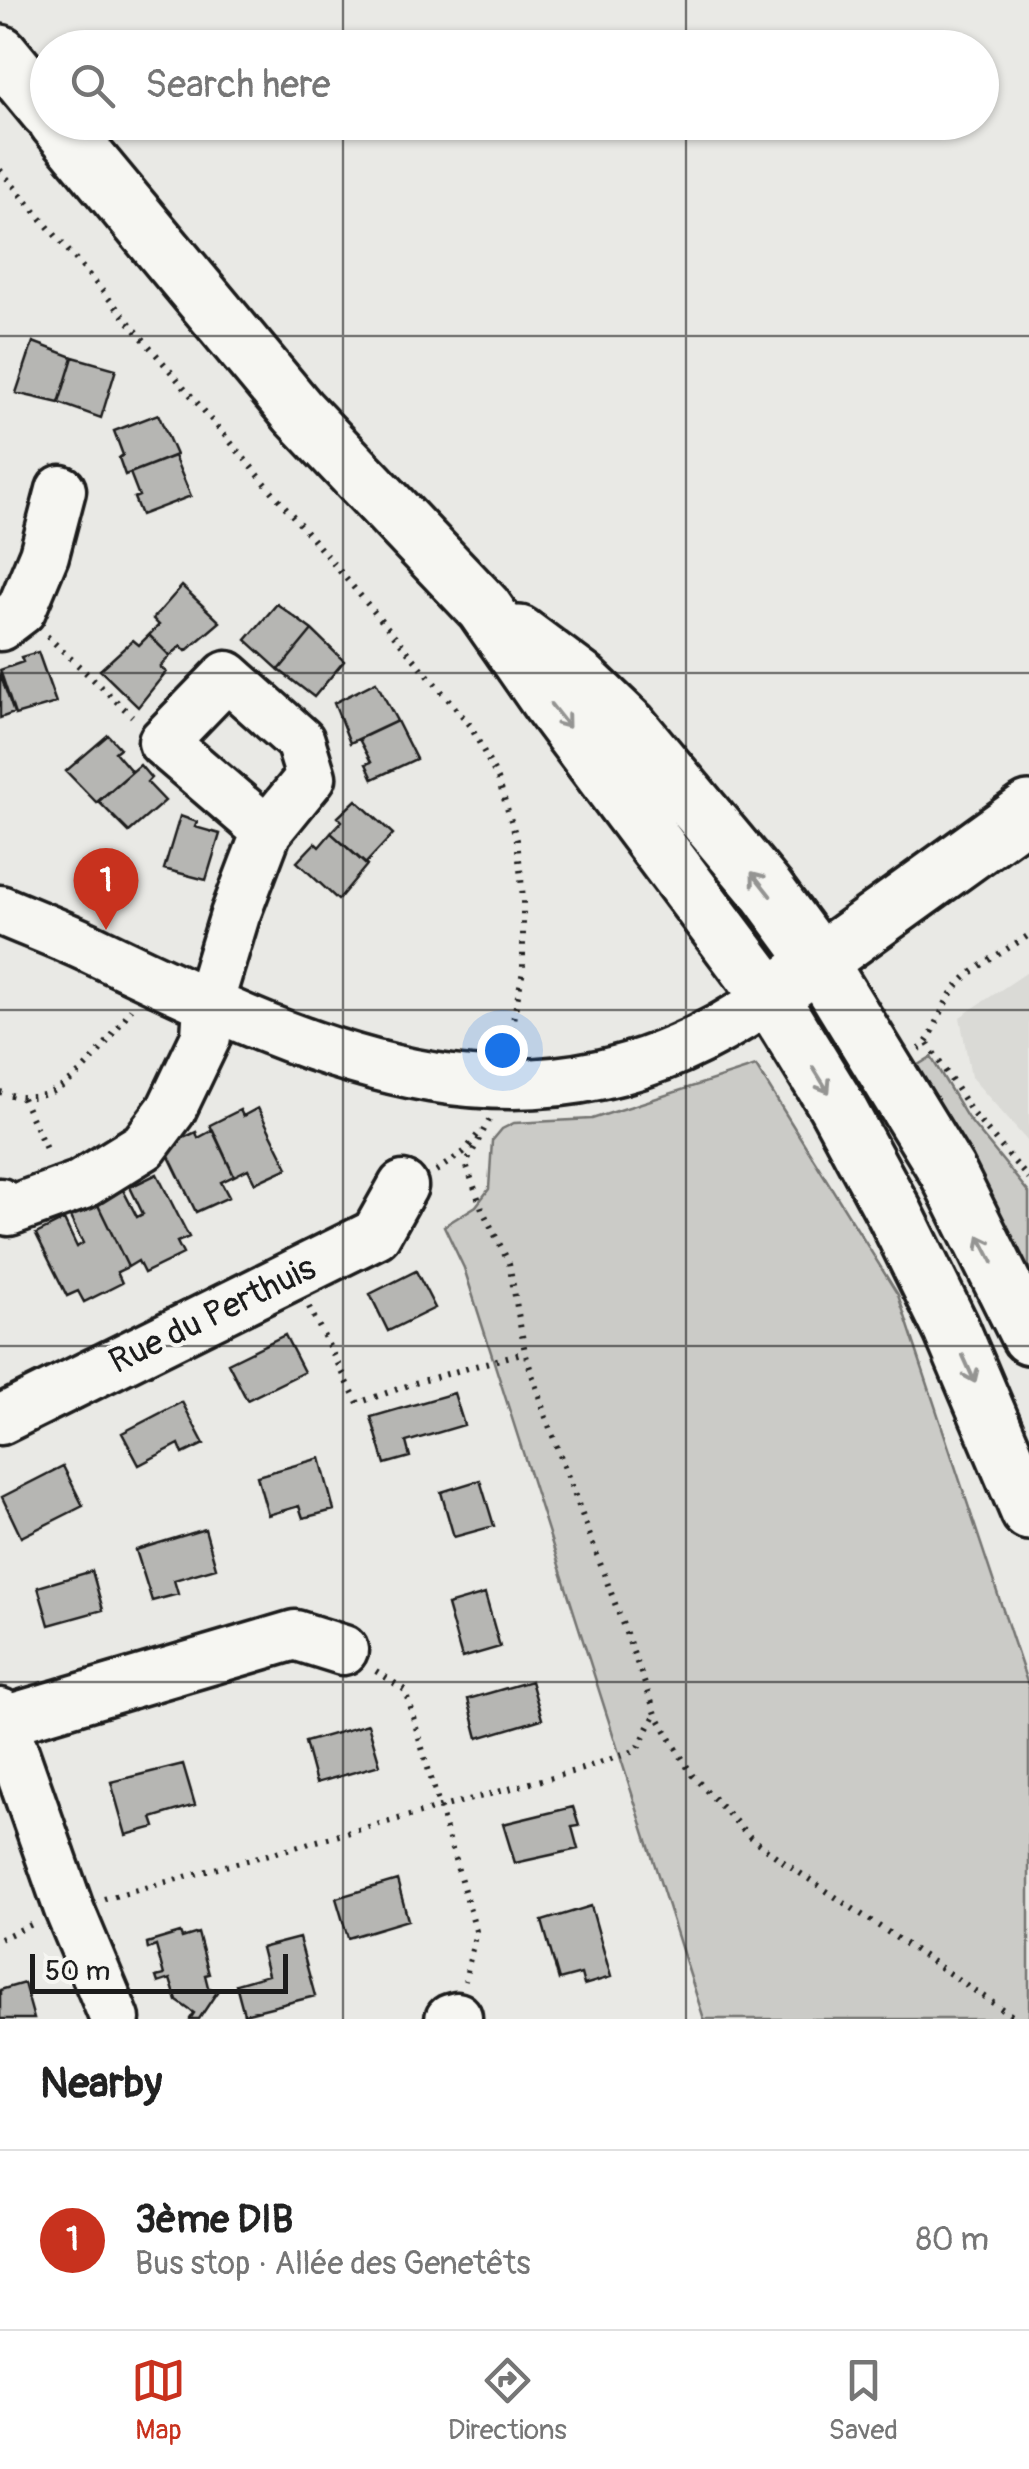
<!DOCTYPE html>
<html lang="en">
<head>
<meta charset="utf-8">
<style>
  :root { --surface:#fff; --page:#f2f2f2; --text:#222; --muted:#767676; --line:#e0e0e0; --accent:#c8321e }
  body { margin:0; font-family:Pangolin,sans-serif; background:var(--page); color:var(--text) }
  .scale { position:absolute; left:30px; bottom:25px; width:258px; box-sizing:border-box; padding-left:10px; border:5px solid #1c1c1c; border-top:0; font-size:28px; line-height:35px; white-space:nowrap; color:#1c1c1c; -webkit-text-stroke:8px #f6f6f2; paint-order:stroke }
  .you { position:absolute; left:502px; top:1050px; width:35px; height:35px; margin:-25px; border:8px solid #fff; border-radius:50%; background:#1a73e8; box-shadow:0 0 0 15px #1a73e833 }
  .badge { display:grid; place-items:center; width:65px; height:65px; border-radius:50%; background:var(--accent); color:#fff; font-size:32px; font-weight:700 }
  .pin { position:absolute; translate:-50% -82px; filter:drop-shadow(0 2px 5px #0008) }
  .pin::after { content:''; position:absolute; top:52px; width:35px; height:30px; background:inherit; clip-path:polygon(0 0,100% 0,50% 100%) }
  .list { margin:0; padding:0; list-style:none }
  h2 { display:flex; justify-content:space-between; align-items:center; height:130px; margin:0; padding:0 40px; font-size:42px }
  h2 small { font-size:32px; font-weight:400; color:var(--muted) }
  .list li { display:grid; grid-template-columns:65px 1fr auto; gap:30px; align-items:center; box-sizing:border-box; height:180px; padding:0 40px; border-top:2px solid var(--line) }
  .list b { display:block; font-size:38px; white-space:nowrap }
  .list p { margin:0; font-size:32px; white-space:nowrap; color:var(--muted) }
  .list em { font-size:32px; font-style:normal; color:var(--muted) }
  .icon { flex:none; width:55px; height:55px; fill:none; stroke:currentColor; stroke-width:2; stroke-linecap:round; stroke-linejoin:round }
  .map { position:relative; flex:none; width:1029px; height:2019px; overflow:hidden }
  .search { position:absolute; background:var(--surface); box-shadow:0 2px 8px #0004; left:30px; right:30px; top:30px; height:110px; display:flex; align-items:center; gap:25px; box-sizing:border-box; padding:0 35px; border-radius:55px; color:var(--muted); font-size:38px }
  .sheet { height:310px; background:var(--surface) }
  nav { display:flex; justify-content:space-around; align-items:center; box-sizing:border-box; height:140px; border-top:2px solid var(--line); background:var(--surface); font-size:28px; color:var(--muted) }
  nav a { display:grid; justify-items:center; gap:5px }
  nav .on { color:var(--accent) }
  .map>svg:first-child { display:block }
  .built { fill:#dadad6 }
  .green { fill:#cbcbc7; stroke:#747472; stroke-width:2.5 }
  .building { fill:#b6b6b3; stroke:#1c1c1c; stroke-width:2.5 }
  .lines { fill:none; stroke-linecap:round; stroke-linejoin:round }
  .minor-casing { stroke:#1c1c1c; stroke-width:55 }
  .major-casing { stroke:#1c1c1c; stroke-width:62 }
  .path { stroke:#1c1c1c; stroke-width:6; stroke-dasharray:2.5 8; stroke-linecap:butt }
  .minor { stroke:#f6f6f2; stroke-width:48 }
  .major { stroke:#f6f6f2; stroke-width:55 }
  .oneway { stroke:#949492 }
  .grid { fill:none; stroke:#1c1c1c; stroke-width:2.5; stroke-opacity:0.55 }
  .labels { text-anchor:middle; stroke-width:8; stroke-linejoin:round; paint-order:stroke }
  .street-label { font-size:35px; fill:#1c1c1c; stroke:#f6f6f2 }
</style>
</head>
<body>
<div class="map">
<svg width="1029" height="2019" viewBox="0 0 1029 2019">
  <rect width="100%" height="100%" fill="#e9e9e5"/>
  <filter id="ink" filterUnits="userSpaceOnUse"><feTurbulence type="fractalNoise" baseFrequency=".01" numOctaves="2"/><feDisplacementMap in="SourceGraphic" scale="20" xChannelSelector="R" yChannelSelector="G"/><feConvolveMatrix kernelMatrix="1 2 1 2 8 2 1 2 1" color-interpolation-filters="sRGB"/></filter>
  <g filter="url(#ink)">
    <!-- built -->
    <path class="built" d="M1029,971V1143L971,1077L960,1017Z"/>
    <!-- green -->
    <path class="green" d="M931,1057L967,1117L1029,1193V1289L910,1070Z
      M756,1066L898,1295L1029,1688V2019H704L464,1268L444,1226L476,1206L489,1189L492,1141L502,1129L514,1123L592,1119Z"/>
    <!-- building -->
    <path class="building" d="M33,342L73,357L59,403L16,393Z
      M73,357L116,369L101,418L59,403Z
      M158,414L176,455L125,475L119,458L123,455L114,431Z
      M174,456L191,496L141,515L134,498L139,496L130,473Z
      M182,586L220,622L186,651L181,646L170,656L149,635L159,625L153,619Z
      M277,604L312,630L279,670L246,640Z
      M312,630L344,661L314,697L279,670Z
      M149,635L170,656L160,667L166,672L138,707L100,670L133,640L139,645Z
      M38,652L56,703L15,715L0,670L23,662L21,657Z
      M0,674L14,713L0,718Z
      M376,682L397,721L350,743L334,703Z
      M397,721L416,759L373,779L366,764L371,762L359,739Z
      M108,735L120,748L115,752L132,772L97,803L66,771Z
      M140,765L151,778L147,782L165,801L129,832L98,801Z
      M356,800L393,834L365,864L331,833L342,821L338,817Z
      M180,816L197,822L195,827L220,834L206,880L164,869Z
      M331,833L367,865L338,900L297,862L315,843L319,847Z
      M258,1108L288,1168L255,1183L248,1169L234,1176L210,1125L240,1110L243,1116Z
      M213,1130L234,1176L221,1182L229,1197L196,1212L162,1142L177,1135L179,1140L196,1132L198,1138Z
      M157,1174L189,1237L177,1242L183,1254L144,1273L138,1261L128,1267L97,1203L123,1190L137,1217L143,1214L130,1187Z
      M97,1203L128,1267L117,1272L122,1283L84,1302L78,1291L67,1296L36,1234L64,1220L77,1247L83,1243L70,1217Z
      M416,1271L435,1308L388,1331L370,1294Z
      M285,1335L304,1372L247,1400L228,1363Z
      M454,1393L464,1425L406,1442L410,1457L385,1464L371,1417Z
      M182,1402L204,1444L183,1454L179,1444L139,1465L122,1433Z
      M320,1458L334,1510L303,1518L299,1506L268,1515L257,1476Z
      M63,1466L83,1506L21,1537L2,1497Z
      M480,1480L494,1526L454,1537L441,1492Z
      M205,1529L216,1568L174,1580L178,1594L152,1601L136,1550Z
      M92,1571L103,1610L49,1625L38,1587Z
      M485,1594L500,1647L462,1658L447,1605Z
      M531,1681L542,1719L478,1738L468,1699Z
      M368,1724L380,1765L316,1783L305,1742Z
      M183,1764L195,1805L152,1818L155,1827L126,1835L111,1782Z
      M573,1807L579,1826L572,1827L578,1849L515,1863L503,1824Z
      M397,1880L408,1920L348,1938L336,1898Z
      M591,1906L611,1977L584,1985L581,1974L559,1980L542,1921Z
      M180,1933L182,1938L198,1933L209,1974L205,1975L208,1987L217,1992L199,2019H190L194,2013L177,2001L170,1979L158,1983L156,1977L164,1975L156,1946L148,1949L147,1943Z
      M299,1938L315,1996L244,2014L236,1984L268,1975L261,1948Z
      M24,1983L34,2019H0V1990Z"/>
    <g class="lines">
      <defs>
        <path id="minor" d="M0,626L21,610L44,555L61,490
          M0,910C32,924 66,936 98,952C325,1061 538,1162 770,997
          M0,1203L9,1211L81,1185L144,1146L171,1110L206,1037L208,1004L235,915L267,831L311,777L300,741L227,676L163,742L267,831
          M0,1420L376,1234L403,1186
          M0,1713L69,1909L115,2019
          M0,1722L295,1635L343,1650
          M450,2019L457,2017"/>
        <path id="major" d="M0,53L48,111
          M57,122L298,412L484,608L550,703L770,997L835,1103L895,1214L951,1328L1029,1512
          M519,634L582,681L630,727L767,891L819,962L947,1171L1029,1336
          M788,984L1029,810"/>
      </defs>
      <!-- minor casing -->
      <use href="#minor" class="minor-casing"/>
      <!-- major casing -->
      <use href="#major" class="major-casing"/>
      <!-- path -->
      <path class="path" d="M0,170L470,725L498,779L517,840L523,898V971L508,1045
        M47,636L132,716
        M928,1044L973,1114L1029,1179
        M919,1049C935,1039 940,1005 956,987C976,965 1004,952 1029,935
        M0,1092C7,1094 16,1097 23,1097C70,1101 107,1042 131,1009
        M22,1098L47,1151
        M489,1120L466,1164L482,1209L509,1263L525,1352L544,1412L656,1714L692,1775L750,1837L785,1863L1017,2019
        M436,1171L464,1152L479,1133
        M309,1307L358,1403L415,1383L525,1352
        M376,1671L405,1690L476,1931L465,1981
        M104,1899L582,1769L637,1750L655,1715
        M0,1939L35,1923"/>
      <!-- minor -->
      <use href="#minor" class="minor"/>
      <!-- major -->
      <use href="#major" class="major"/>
    </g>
    <!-- one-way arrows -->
    <defs><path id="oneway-shaft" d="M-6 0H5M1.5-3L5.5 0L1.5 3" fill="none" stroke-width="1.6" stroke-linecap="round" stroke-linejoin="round" transform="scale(2.5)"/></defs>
    <g class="oneway">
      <use href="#oneway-shaft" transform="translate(560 716) rotate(52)"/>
      <use href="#oneway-shaft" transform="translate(761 884) rotate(-128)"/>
      <use href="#oneway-shaft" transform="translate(821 1080) rotate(58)"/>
      <use href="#oneway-shaft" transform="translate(986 1249) rotate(-117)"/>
      <use href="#oneway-shaft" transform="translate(969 1369) rotate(66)"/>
    </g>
  </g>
  <!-- grid -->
  <path class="grid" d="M343,0V48M686,0V48M343,122V2019M686,122V2019M0,336H1029M0,673H1029M0,1010H1029M0,1346H1029M0,1682H1029"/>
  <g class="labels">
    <!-- street labels -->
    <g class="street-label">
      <text transform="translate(212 1314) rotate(-26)" y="12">Rue du Perthuis</text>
    </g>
  </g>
</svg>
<div class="scale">50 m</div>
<div class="you"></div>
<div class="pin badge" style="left:106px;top:930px">1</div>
<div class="search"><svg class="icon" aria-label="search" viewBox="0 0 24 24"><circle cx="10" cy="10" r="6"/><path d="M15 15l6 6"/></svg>Search here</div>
</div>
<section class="sheet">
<h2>Nearby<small></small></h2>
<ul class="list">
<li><span class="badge">1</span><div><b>3ème DIB</b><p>Bus stop · Allée des Genetêts</p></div><em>80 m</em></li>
</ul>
</section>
<nav>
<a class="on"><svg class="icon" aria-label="map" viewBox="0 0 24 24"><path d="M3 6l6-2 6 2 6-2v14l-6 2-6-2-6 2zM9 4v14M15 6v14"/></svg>Map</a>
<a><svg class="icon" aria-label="directions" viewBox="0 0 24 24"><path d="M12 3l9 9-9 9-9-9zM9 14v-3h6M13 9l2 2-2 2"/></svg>Directions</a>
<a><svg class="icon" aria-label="saved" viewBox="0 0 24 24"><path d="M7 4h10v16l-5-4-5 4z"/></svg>Saved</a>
</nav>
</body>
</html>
